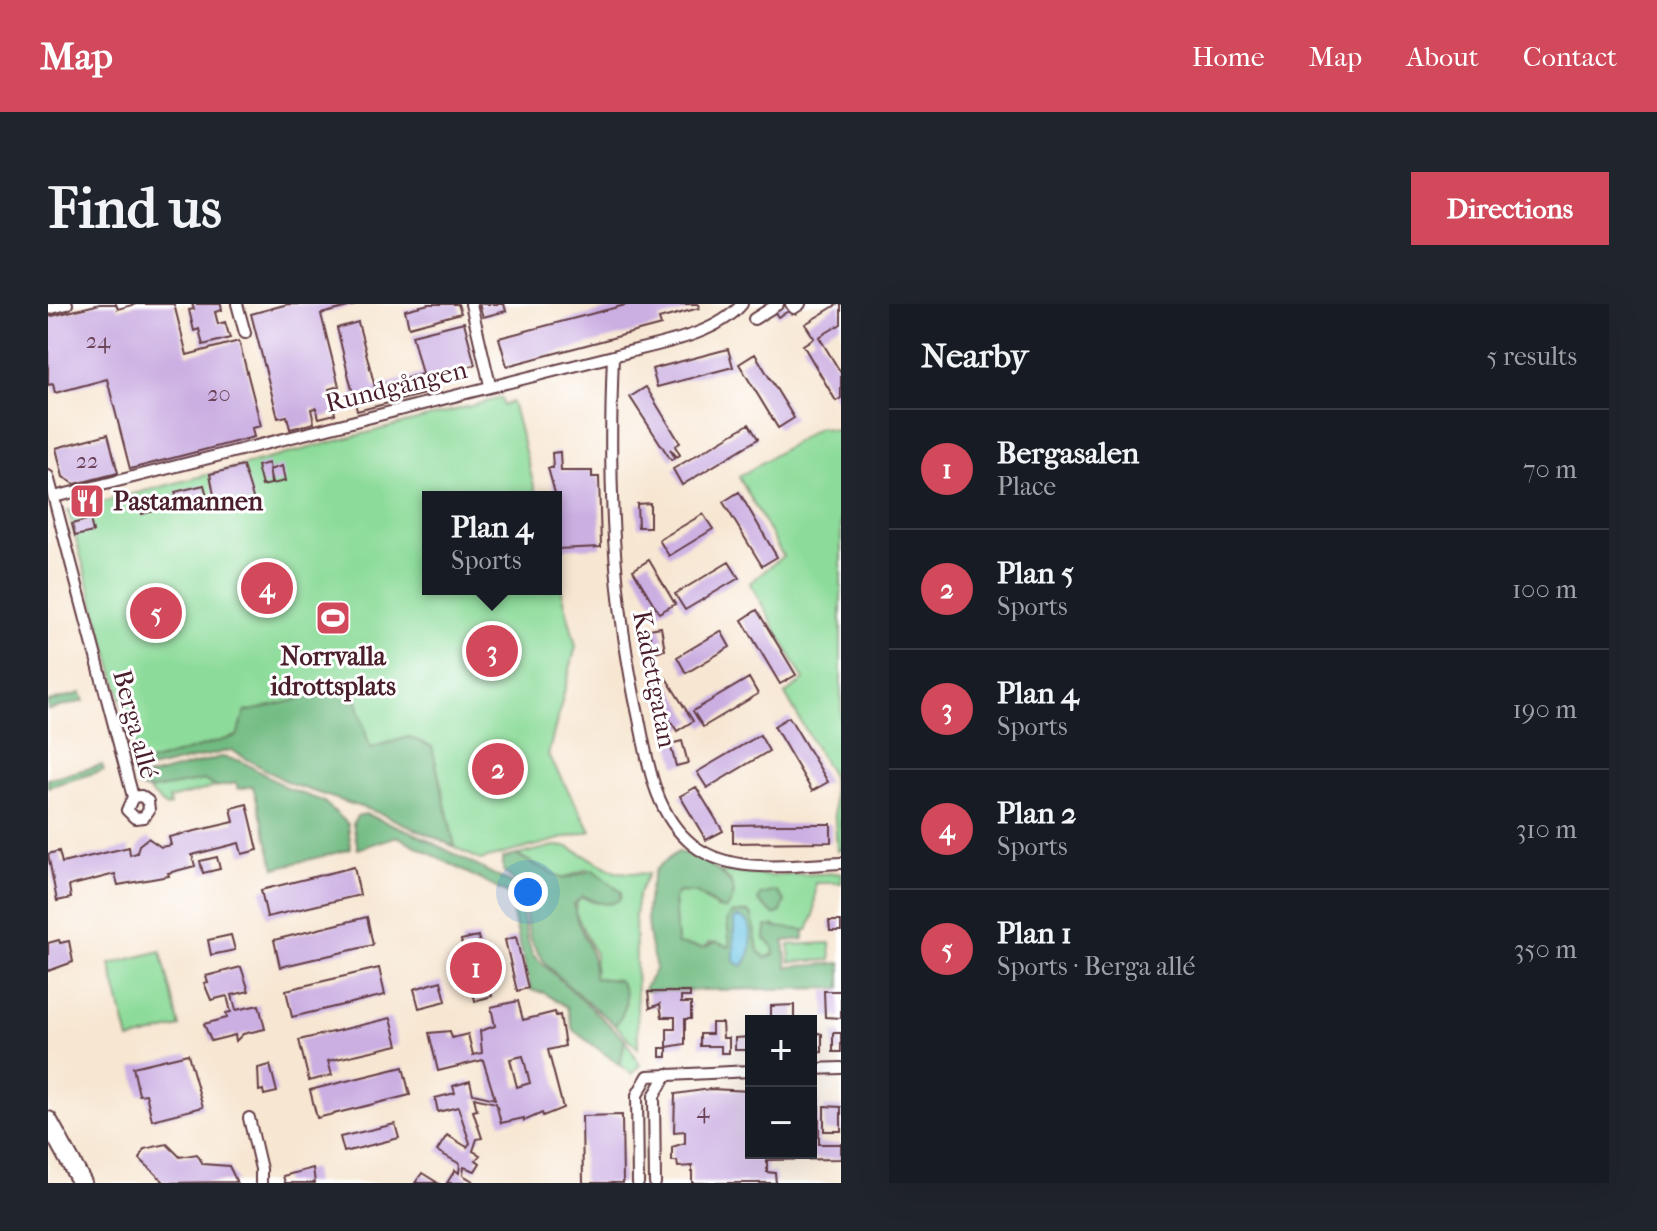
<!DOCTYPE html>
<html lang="en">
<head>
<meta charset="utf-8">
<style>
  :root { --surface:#171b24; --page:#20242c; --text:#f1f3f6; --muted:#9ea1a6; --line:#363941; --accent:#d1495b }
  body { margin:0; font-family:"IM FELL French Canon",serif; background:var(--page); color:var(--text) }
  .controls { position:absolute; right:24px; bottom:24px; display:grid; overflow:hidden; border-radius:0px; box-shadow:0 8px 32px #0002 }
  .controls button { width:72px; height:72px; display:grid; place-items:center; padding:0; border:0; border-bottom:2px solid var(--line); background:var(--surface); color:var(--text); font:40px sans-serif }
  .you { position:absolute; left:480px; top:588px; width:28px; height:28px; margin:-20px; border:6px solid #fff; border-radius:50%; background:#1a73e8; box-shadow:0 0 0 12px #1a73e833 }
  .badge { display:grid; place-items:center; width:52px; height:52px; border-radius:50%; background:var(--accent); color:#fff; font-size:26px; font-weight:700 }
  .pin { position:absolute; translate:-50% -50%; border:4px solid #fff; box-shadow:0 2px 8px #0006 }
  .popup { position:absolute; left:374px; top:187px; width:140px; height:104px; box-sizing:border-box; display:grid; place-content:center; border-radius:0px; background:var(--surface); filter:drop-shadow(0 2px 6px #0005); font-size:26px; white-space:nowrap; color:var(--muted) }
  .popup b { font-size:30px; color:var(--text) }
  .popup::after { content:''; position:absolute; left:50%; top:100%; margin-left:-16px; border:16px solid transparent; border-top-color:var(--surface) }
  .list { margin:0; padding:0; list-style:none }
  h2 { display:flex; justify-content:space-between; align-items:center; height:104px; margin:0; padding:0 32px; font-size:34px }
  h2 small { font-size:26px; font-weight:400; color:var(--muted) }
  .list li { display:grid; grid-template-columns:52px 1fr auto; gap:24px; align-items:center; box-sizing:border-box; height:120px; padding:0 32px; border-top:2px solid var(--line) }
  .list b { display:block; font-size:30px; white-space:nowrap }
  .list p { margin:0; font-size:26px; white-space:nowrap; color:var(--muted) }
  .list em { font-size:26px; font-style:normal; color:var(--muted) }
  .map { position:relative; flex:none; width:793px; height:879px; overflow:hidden; border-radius:0px }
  header { display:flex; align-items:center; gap:48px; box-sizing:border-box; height:112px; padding:0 40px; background:var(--accent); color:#fff }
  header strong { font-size:38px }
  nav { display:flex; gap:44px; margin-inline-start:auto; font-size:28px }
  .intro { display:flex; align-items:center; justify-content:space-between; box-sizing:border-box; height:192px; padding:0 48px }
  h1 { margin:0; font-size:56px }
  .button { padding:20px 36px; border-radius:0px; background:var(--accent); color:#fff; font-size:28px; font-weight:700 }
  main { display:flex; gap:48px; padding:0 48px }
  aside { flex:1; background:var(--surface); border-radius:0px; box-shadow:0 8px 32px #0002 }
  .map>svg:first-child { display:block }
  .green { fill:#8cdb9a; stroke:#6b7d62; stroke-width:2 }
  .forest { fill:#71bb82; stroke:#5e6d56; stroke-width:2 }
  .water { fill:#67c4e5; stroke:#587288; stroke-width:2 }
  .building { fill:#cbaee2; fill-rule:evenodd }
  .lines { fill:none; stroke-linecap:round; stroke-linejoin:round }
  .street-casing { stroke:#643d44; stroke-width:14 }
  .highway-casing { stroke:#643d44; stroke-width:22 }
  .street { stroke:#fff; stroke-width:10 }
  .highway { stroke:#fff; stroke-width:18 }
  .labels { text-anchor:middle; stroke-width:6; stroke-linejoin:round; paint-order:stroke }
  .number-label { font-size:22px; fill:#6a4359 }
  .street-label { font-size:26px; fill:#4a1f2b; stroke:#fff }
  .poi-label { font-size:26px; font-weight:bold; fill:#4a1f2b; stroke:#fff; text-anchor:start }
</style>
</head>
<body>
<header>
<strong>Map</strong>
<nav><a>Home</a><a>Map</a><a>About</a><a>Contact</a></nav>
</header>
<div class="intro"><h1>Find us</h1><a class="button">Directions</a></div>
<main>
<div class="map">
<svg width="793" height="879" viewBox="0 0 793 879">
  <rect width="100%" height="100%" fill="#fff"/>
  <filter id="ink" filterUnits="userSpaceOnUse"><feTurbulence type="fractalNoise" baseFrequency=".0125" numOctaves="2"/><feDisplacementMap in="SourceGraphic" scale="16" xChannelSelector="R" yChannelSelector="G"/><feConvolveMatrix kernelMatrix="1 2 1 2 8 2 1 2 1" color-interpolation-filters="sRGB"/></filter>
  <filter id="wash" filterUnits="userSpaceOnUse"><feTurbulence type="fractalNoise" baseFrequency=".006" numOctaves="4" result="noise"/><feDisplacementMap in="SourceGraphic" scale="32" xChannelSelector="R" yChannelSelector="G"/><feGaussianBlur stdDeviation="1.8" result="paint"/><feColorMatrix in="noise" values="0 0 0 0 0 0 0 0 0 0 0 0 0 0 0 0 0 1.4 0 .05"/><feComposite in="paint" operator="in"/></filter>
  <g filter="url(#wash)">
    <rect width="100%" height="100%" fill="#f7e6d1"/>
    <!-- green -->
    <path class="green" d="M453,94L455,101L464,98L489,193H380V285H508V265L528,342L500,451L543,527L432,556L407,543L384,443L361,433L321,444L189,432L92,461L20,207Z
      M771,123L793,127V546L789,547L784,472L737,390L756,376L702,279L735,252L691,173Z
      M156,476L168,483L121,495L122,502L118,503L100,486Z
      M506,542L521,543L567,568L600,570L590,591L587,612L590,744L567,721C580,705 578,693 569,676L546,674L547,650L527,608L530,592L549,599L573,593V588L539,565L515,575L469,551Z
      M671,567L723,572L793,569V579H768L766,611L760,626L736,627L725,621L726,650L719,654L710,647L704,612L682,643L663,638L655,644L629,640L626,595L630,588L648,589L670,605L683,577Z
      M782,639L783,656L742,658L741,641Z
      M113,647L132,723L81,736L62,660Z
      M577,735L592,761L584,770L572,761Z"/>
    <!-- forest -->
    <path class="forest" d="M305,383L322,444L361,433L384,443L407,543L334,510L243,480L183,446L93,467L92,461L189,432L197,408Z
      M33,389L36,397L0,406V398Z
      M173,453L193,457L241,485L275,497L300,520L303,545L227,564L205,482L190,485L188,479L168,483L156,476L100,486L91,483L88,476Z
      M54,461L56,466L0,483V475Z
      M317,510L364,528L464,580C477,601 474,628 485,651L577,735L572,761L525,726L519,703L496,689L483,686L460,590L349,532L310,545L305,520L309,512Z
      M630,548C652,552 708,581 676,606L648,589L630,588L626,595L629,640L655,644L668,638L682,643L679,616L683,610L700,608L704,612L710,647L718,654L726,650L725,642L717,635L718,622L756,626V635L736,637L739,663L793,659V684L595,687L608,664C598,628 595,605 606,569C608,561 624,553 630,548Z
      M469,551L515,575L545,566L573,588L572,595C559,605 547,597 535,592L526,600C528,629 548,640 546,674L570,676C582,689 579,708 567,721C542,698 504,674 487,644C472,618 485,585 455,568V554Z
      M728,587L737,597L733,608L726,611L710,597L712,591Z"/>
    <!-- water -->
    <path class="water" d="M691,613L700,618C704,635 706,649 694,662L686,657V615Z"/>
    <g id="blocks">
      <!-- building -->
      <path class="building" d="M52,0H68L70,5L88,0H126L139,51L191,37L213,122L204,124L206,133L82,165L59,75L7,89L5,80L0,81V13Z
        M144,0H173L174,6L167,8L170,20L177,18L182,34L155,41L151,25L146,27L141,6L146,5Z
        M240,0L308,1L273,10L291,82L281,85L287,110L271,114L268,104L263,105L266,119L242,125L239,112L230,114L203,10Z
        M381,0H410L413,9L361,23L357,6Z
        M431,0H456L458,7L435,13Z
        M581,0H650L651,4L611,15L613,21L459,62L451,34Z
        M730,0H743L746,4L730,13L724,4Z
        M790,0H793V20L771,33L793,69V94L788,97L755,41L766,34L757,20Z
        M310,18L327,83L374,70L364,31L416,18L427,61L380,74L384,88L309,107L289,24Z
        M680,45L685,63L609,83L604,65Z
        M707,50L746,114L730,124L691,60Z
        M598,83L632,139L627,142L632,151L629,153L622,145L627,154L623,156L582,93Z
        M701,120L710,135L634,181L625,165Z
        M60,130L70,169L27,180L15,173L8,144Z
        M512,148L513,167H544V173H551L553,243L508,245V193L500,164H505L504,149Z
        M221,159L223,180L214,182L209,162Z
        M195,162L206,197L194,200L193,195L168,202L162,170Z
        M234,162L237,177L224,180L221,166Z
        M156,181L159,192L130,199L127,188Z
        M691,188L729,253L714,262L675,198Z
        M111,193L114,205L94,210L91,198Z
        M602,199V223H590L589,200Z
        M655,210L665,225L621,252L611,236Z
        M42,215L45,228L27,232L24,220Z
        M601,256L627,300L611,309L585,266Z
        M681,258L691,274L637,306L627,290Z
        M709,306L748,371L732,380L694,316Z
        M613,323L617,346L604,348L601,325Z
        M673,327L682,343L638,369L629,353Z
        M618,374L645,417L629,427L602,384Z
        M701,374L710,390L655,423L645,407Z
        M741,413L780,478L764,487L726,422Z
        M712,431L721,447L659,484L649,468Z
        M634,437L640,459L628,462L622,440Z
        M648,483L675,527L658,536L632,492Z
        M199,500L210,546L194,550L191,539L144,551L147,562L120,569L121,572L70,581L67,570L21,582L23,594L9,597L0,550L11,547L14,559L81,543L82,551L89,549L91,541L100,534L113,543L123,541L121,533L186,518L183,504Z
        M731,520H783V538L685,539V521Z
        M169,553L172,565L155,569L152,557Z
        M306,563L312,591L219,613L213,586Z
        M319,613L325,641L232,663L226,636Z
        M781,617H793V627H782Z
        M183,631L187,646L163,651L160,636Z
        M430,632L444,692L427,697L413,636Z
        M468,633L480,684L469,687L457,636Z
        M11,636L12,639L21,637L25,658L0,667V639Z
        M193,663L201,687L184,691L188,706L211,701L217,725L195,730L188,737L187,731L163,737L156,720L179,714L178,709L183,708L179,692L163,696L156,679L160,678L158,672Z
        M331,664L337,691L244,713L238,686Z
        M393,677L398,697L371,704L366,685Z
        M776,687H793V714L777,713Z
        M600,688H642V693H633V699H643V715H637V740L619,743V725H627V713H614L612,700L602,704Z
        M470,697L475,716L507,708L508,712L512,711L517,742L500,746L515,804L495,812L494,809L476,817V814L453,819L448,799L426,794L429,806L425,807L434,834L429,835L425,847L432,851L428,856L432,859L427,867L416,863L415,871L428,879H399L407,866L411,869L412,860L389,847L399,831L419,843L422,839L410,803L390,808L387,794L407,789L405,782L422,777L425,790L447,795L435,756L390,767L381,729L402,727L404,734L420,730L425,751L434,749L432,727L447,722L443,703ZM475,752L482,779L469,783L462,755Z
        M746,701V716H723V702Z
        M343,714L350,741L280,757L284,771L261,777L251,736Z
        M664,719H674L675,734H681V749H673V742H652V730H664Z
        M763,727L774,730V748L763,749Z
        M785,729H793V748H785Z
        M703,733V746H687V734Z
        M612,744H619V753H612Z
        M140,750L155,803L104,816L98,790L91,791L85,763Z
        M222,761L229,788L216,791L215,786L211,787L210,764Z
        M355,763L362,791L269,814L262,786Z
        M662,785L703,787V849H763V788H771V840H793V855L719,856V868L727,869L728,879H644V862L630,863L629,857H624V843L637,839V827L626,828L627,790Z
        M776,802L793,803V827H776Z
        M574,811L575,879H535L534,812Z
        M347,820L351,834L296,848L292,833Z
        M119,840L132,853L149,850L155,860L181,862L189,878L117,879L92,855L96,845Z
        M265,864L267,879H237L235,872Z
        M374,869L390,879H367Z"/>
    </g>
  </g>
  <g filter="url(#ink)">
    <use href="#blocks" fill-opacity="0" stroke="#643d44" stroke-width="2"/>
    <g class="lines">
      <defs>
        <path id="street" d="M189,0L197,29
          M423,0L442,81
          M743,0L746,4L752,0
          M0,5L19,0
          M706,15L730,0
          M565,52C560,176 564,294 591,415C600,460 607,511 645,541C684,572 747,561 793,559
          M0,172L85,493L79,506L87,514L96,513L101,506L100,497L93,492L85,493
          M6,193L565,52C604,41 666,33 694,0
          M763,765L793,764
          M201,814L213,865V879
          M590,879L589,791L600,772L703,767
          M607,879L606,792L619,770"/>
        <path id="highway" d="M0,817L34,879"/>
      </defs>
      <!-- street casing -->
      <use href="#street" class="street-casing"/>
      <!-- highway casing -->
      <use href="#highway" class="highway-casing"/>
      <!-- street -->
      <use href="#street" class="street"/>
      <!-- highway -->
      <use href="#highway" class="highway"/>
    </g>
  </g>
  <!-- icons -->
  <defs>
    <symbol id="restaurant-square" viewBox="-11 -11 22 22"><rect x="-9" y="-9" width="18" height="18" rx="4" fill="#d1495b" stroke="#fff"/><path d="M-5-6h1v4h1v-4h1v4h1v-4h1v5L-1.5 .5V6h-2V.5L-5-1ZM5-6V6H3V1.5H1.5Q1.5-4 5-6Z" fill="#fff"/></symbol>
    <symbol id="stadium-square" viewBox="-11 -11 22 22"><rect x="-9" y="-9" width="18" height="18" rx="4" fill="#d1495b" stroke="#fff"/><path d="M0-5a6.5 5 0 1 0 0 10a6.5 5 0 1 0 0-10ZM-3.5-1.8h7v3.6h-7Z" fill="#fff"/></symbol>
  </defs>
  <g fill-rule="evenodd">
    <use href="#restaurant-square" x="19" y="177" width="40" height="40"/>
    <use href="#stadium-square" x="265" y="294" width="40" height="40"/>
  </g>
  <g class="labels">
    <!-- number labels -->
    <g class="number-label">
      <text x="50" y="44">24</text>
      <text x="171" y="97">20</text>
      <text x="39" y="164">22</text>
      <text x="655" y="814">4</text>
    </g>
    <!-- street labels -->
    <g class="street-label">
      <text transform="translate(348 82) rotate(-14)" y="9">Rundgången</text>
      <text transform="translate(607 375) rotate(79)" y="9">Kadettgatan</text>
      <text transform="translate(88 420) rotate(75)" y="9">Berga allé</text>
    </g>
    <!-- poi labels -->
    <g class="poi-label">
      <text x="65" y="206">Pastamannen</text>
      <text x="285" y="361" text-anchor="middle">Norrvalla<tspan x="285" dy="30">idrottsplats</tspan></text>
    </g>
  </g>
</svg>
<div class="controls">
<button>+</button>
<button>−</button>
</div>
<div class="you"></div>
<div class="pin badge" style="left:428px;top:664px">1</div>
<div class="pin badge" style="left:450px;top:465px">2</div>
<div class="pin badge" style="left:444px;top:347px">3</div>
<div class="popup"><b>Plan 4</b>Sports</div>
<div class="pin badge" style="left:219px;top:284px">4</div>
<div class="pin badge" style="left:108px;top:309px">5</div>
</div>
<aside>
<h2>Nearby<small>5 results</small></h2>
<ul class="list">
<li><span class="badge">1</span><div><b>Bergasalen</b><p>Place</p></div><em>70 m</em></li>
<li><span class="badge">2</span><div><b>Plan 5</b><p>Sports</p></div><em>100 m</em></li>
<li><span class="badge">3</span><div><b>Plan 4</b><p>Sports</p></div><em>190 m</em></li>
<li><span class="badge">4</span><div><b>Plan 2</b><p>Sports</p></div><em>310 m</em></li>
<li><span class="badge">5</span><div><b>Plan 1</b><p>Sports · Berga allé</p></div><em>350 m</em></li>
</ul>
</aside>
</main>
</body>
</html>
